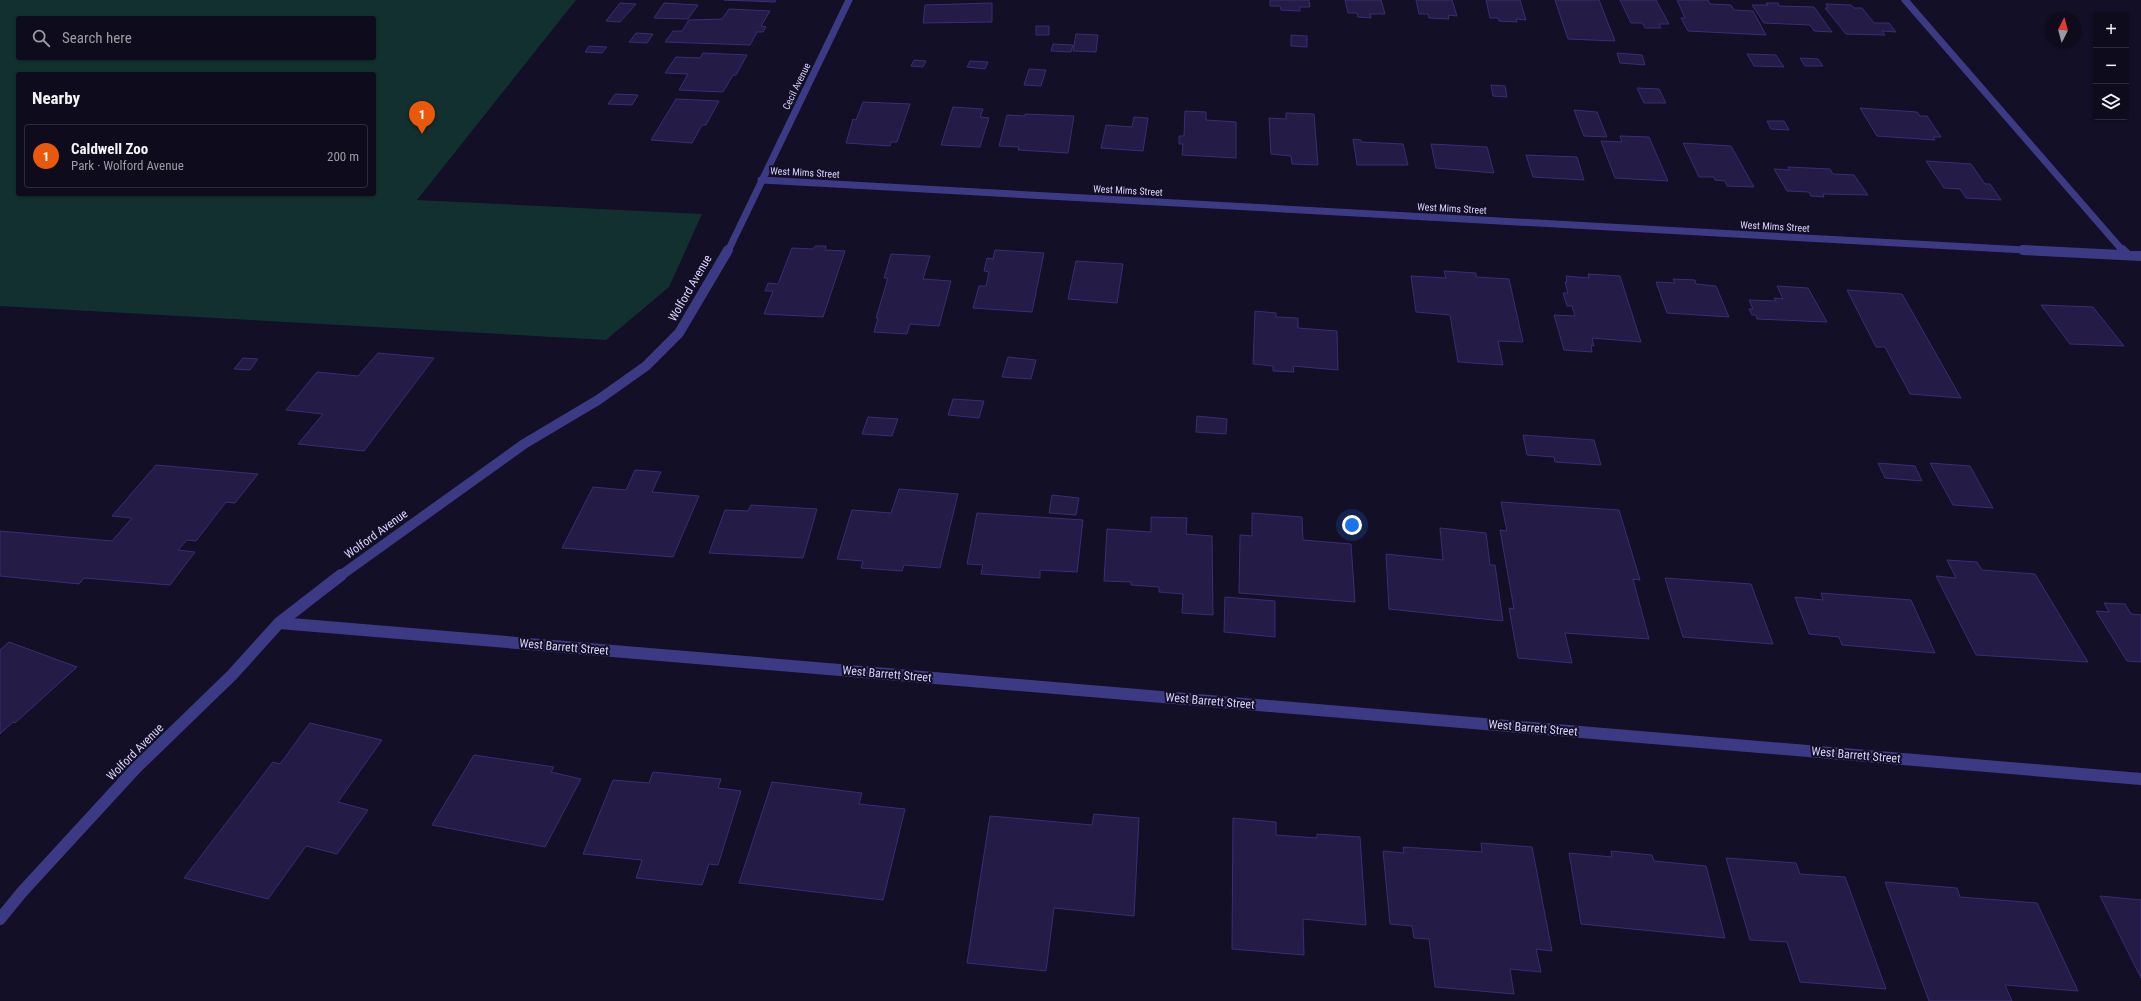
<!DOCTYPE html>
<html lang="en">
<head>
<meta charset="utf-8">
<style>
  :root { --surface:#0e0b1c; --page:#171425; --text:#f1f3f6; --muted:#9b9ba3; --line:#2e2b3b; --accent:#ea580c }
  body { margin:0; font-family:"Roboto Condensed",sans-serif; background:var(--page); color:var(--text) }
  .controls { position:absolute; right:12px; top:12px; display:grid; overflow:hidden; border-radius:4px; box-shadow:0 1px 3px #0004 }
  .controls button { width:36px; height:36px; display:grid; place-items:center; padding:0; border:0; border-bottom:1px solid var(--line); background:var(--surface); color:var(--text); font:20px sans-serif }
  .compass { position:absolute; left:2045px; top:12px; width:36px; height:36px; border-radius:50%; background:var(--surface); box-shadow:0 1px 3px #0004; rotate:6deg }
  .you { position:absolute; left:1352px; top:525px; width:14px; height:14px; margin:-10px; border:3px solid #fff; border-radius:50%; background:#1a73e8; box-shadow:0 0 0 6px #1a73e833 }
  .badge { display:grid; place-items:center; width:26px; height:26px; border-radius:50%; background:var(--accent); color:#fff; font-size:13px; font-weight:700 }
  .pin { position:absolute; translate:-50% -33px; filter:drop-shadow(0 1px 2px #0008) }
  .pin::after { content:''; position:absolute; top:21px; width:14px; height:12px; background:inherit; clip-path:polygon(0 0,100% 0,50% 100%) }
  .list { margin:0; padding:0; list-style:none }
  h2 { display:flex; justify-content:space-between; align-items:center; height:52px; margin:0; padding:0 16px; font-size:17px }
  h2 small { font-size:13px; font-weight:400; color:var(--muted) }
  .list li { display:grid; grid-template-columns:26px 1fr auto; gap:12px; align-items:center; box-sizing:border-box; height:64px; margin:0 8px 8px; padding:0 8px; border:1px solid var(--line); border-radius:4px }
  .list b { display:block; font-size:15px; white-space:nowrap }
  .list p { margin:0; font-size:13px; white-space:nowrap; color:var(--muted) }
  .list em { font-size:13px; font-style:normal; color:var(--muted) }
  .icon { flex:none; width:22px; height:22px; fill:none; stroke:currentColor; stroke-width:2; stroke-linecap:round; stroke-linejoin:round }
  .map { position:relative; flex:none; width:2141px; height:1001px; overflow:hidden }
  .search { position:absolute; background:var(--surface); box-shadow:0 1px 3px #0004; left:16px; top:16px; width:360px; height:44px; display:flex; align-items:center; gap:10px; box-sizing:border-box; padding:0 14px; border-radius:4px; color:var(--muted); font-size:15px }
  .panel { position:absolute; background:var(--surface); box-shadow:0 1px 3px #0004; left:16px; top:72px; width:360px; height:124px; border-radius:4px }
  .map>svg:first-child { display:block }
  .green { fill:#12302f; fill-rule:evenodd }
  .building { fill:#241b47; stroke:#3b2d73 }
  .lines { fill:none; stroke-linecap:round; stroke-linejoin:round }
  .minor-far2 { stroke:#3d3a85; stroke-width:7 }
  .minor-far1 { stroke:#3d3a85; stroke-width:10 }
  .minor { stroke:#3d3a85; stroke-width:12 }
  .labels { text-anchor:middle; stroke-width:4; stroke-linejoin:round; paint-order:stroke }
  .far-street-label { font-size:10px; fill:#d9d4ff; stroke:#130f26 }
  .street-label { font-size:12px; fill:#d9d4ff; stroke:#130f26 }
</style>
</head>
<body>
<div class="map">
<svg width="2141" height="1001" viewBox="0 0 2141 1001">
  <rect width="100%" height="100%" fill="#130f26"/>
  <!-- green -->
  <path class="green" d="M0,0H576L417,200L702,214L669,287L606,340L0,306ZM18,18H374V58H18ZM18,74H374V194H18Z"/>
  <!-- building -->
  <path class="building" d="M724,0H776L775,2Z
    M1270,0H1309L1310,7H1300V11L1281,10L1280,6H1270Z
    M1345,0H1381L1385,14H1370L1371,18L1358,17L1357,13H1348Z
    M1416,0H1452L1457,16L1448,15L1449,19L1429,18L1428,14H1419Z
    M1486,0H1520L1526,20L1516,19L1517,22L1499,21L1498,18H1490Z
    M1555,0H1599L1615,41L1568,39Z
    M1620,0H1656L1669,24H1659L1661,28H1645L1642,23H1631Z
    M1677,0H1708L1710,4L1731,5L1734,10L1753,11L1766,35L1688,31L1681,18H1685Z
    M620,3L636,4L620,22L606,21Z
    M664,3L698,5L688,19L654,18Z
    M992,3V22L923,23L925,5Z
    M1766,3H1778L1779,6L1814,7L1832,32L1814,31L1810,25L1764,23L1752,5H1768Z
    M1826,4L1851,5L1854,8H1862L1874,23H1889L1896,32L1882,31L1885,35L1846,34L1825,8H1828Z
    M729,9L770,11L761,26L766,27L763,32H757L750,45L665,42L673,31H682L689,20L722,19Z
    M1036,26H1049V35H1036Z
    M636,33L653,34L647,43L629,42Z
    M1076,34L1098,35L1096,52L1073,51Z
    M1291,35L1307,36V47L1291,46Z
    M1053,44L1073,45L1071,52L1051,51Z
    M589,46L607,47L602,53L585,52Z
    M703,53L747,55L736,75H733L723,92L679,90L688,74L665,73L676,57L700,58Z
    M1617,53L1642,55L1645,65L1620,63Z
    M1747,54L1776,55L1784,67L1754,66Z
    M1800,58L1818,59L1823,66H1805Z
    M914,60L926,61L923,67L911,66Z
    M970,61L988,62L985,69L967,67Z
    M1029,69L1046,70L1041,86L1024,85Z
    M1491,85L1505,86L1507,97L1493,96Z
    M1637,88L1659,89L1666,103H1644Z
    M615,94L638,95L632,105L608,104Z
    M676,99L719,101L706,125H702L692,143L651,140Z
    M863,102L910,104L897,142H891L890,146L846,143L853,119L856,120Z
    M953,107L983,109L980,117L989,118L980,147L941,145Z
    M1860,108L1917,112L1920,116H1927L1941,137H1933L1935,140L1877,136Z
    M1574,110L1597,112L1607,137L1584,136Z
    M1185,111L1206,112V120L1236,122V158L1182,155L1183,144H1179V136H1184Z
    M1286,113L1314,114L1318,165L1292,164L1291,156L1271,154L1269,118L1286,119Z
    M1025,114L1074,116L1068,153L1018,150L1019,147L999,146L1007,115L1025,116Z
    M1134,117L1148,118L1143,151L1101,148L1106,125L1132,127Z
    M1767,121H1784L1789,130L1771,129Z
    M1620,136L1649,137L1668,181L1615,178L1601,141L1622,142Z
    M1353,139L1361,140V142L1403,144L1408,165H1357Z
    M1683,143L1731,146L1754,187L1727,186L1725,181L1715,180L1714,177H1699Z
    M1431,144L1487,147L1494,173L1436,168Z
    M1526,155L1577,157L1584,180L1533,177Z
    M1926,161L1971,164L1985,184H1990L2001,200L1966,198L1960,189L1944,188Z
    M1788,167L1830,169L1833,174L1854,175L1868,195L1823,194L1824,197L1811,196L1809,192L1787,191L1774,169L1790,170Z
    M815,246H826L825,250L845,251L823,317L764,314L773,291H765L768,283L778,284L792,248L813,249Z
    M995,250L1044,253L1032,312L973,308L979,286H986L989,272L984,271L987,258L993,259Z
    M891,254L930,256L923,279L951,281L939,326L910,324L907,334L874,332L878,318H876L888,278H884Z
    M1076,261L1123,264L1117,303L1068,299Z
    M1444,271L1476,273V277L1509,279L1523,342L1498,341L1503,365L1458,362L1450,315L1416,312L1411,276L1446,278Z
    M1588,274L1620,276L1641,342L1592,338L1594,346L1591,345L1592,352L1564,350L1554,315L1575,316L1572,306H1567L1563,293H1568L1565,282H1567L1566,276L1589,278Z
    M1673,279L1695,280L1696,284L1716,286L1729,317L1667,313L1656,282L1675,283Z
    M1777,286L1808,288L1827,322L1757,319L1756,315H1752L1749,309H1753L1749,300L1776,301L1774,298L1783,299Z
    M1847,290L1902,294L1961,398L1910,394L1885,347H1876Z
    M2041,305L2093,307L2124,346L2070,344Z
    M1255,311L1276,313V317L1298,318V328L1337,331L1338,370L1293,366L1294,372L1273,371V366L1253,364Z
    M378,353L434,358L364,451L298,444L323,414L286,410L317,372L358,376Z
    M1008,357L1036,360L1031,379L1002,377Z
    M243,358L258,359L250,370L234,369Z
    M953,399L984,401L979,418L948,415Z
    M1197,416L1227,419L1226,434L1196,432Z
    M868,417L898,419L892,436L862,434Z
    M1523,435L1594,440L1601,465L1555,462L1554,457L1527,455Z
    M1878,463L1915,466L1922,481L1885,478Z
    M1930,463L1970,466L1993,508L1953,505Z
    M156,465L258,474L235,503L226,502L196,541L187,540L178,550L195,552L170,585L84,578L79,584L0,576V531L112,541L132,518L112,516Z
    M635,470L661,472L652,492L699,496L673,557L562,548L593,487L626,490Z
    M899,489L958,494L940,568L904,565L902,571L861,568L863,561L837,559L852,510L891,513Z
    M1052,495L1079,498L1076,515L1049,513Z
    M1501,502L1619,510L1640,580L1633,579L1649,639L1565,633L1572,663L1518,658L1509,608L1514,609L1500,530L1507,531Z
    M751,505L817,509L803,558L709,553L725,510L748,511Z
    M977,513L1083,520L1077,572L1040,570V578L981,574L983,565L967,564Z
    M1252,513L1302,517L1303,540L1351,544L1355,602L1239,593L1240,535L1252,536Z
    M1151,517L1187,518L1186,534L1212,536L1213,615L1182,613L1183,594L1159,592V587L1131,585V582L1104,581L1107,529L1151,532Z
    M1440,528L1486,533L1490,565H1495L1503,621L1389,609L1386,554L1443,560Z
    M1947,560L1977,562L1982,570L2035,574L2088,662L1976,655L1936,576L1956,578Z
    M1665,578L1751,584L1773,644L1683,637Z
    M1821,593L1911,600L1935,653L1842,645L1839,637L1809,634L1795,597L1823,600Z
    M1225,597L1275,601V637L1224,632Z
    M2104,603L2125,604L2131,614L2141,615V662L2127,661L2096,611L2109,612Z
    M9,642L77,667L15,723L13,722L0,734V650Z
    M310,723L382,740L338,802L368,810L337,854L306,846L268,899L184,878L273,762L280,764Z
    M474,755L554,767L551,772L581,779L545,847L432,825Z
    M653,772L721,779L718,788L741,791L718,865L709,864L702,885L636,878L642,860L583,854L613,780L649,783Z
    M772,782L862,793L859,804L905,809L883,900L739,883Z
    M1094,814L1139,818L1134,916L1054,908L1046,971L967,963L990,816L1092,825Z
    M1233,818L1276,822V835L1317,838V834L1360,837L1366,925L1303,919L1304,955L1232,949Z
    M1481,843L1532,847L1552,951L1536,949L1541,972L1510,969L1514,994L1435,987L1429,939L1414,938L1412,926L1390,924L1383,851L1404,853L1403,847L1482,852Z
    M1611,851L1652,855L1654,861L1706,866L1725,938L1581,924L1569,853L1612,857Z
    M1726,858L1796,863L1800,874L1845,877L1886,989L1800,982L1787,942L1750,940Z
    M1885,882L1957,888L1960,897L2037,903L2078,991L2005,985L2012,1001H1929Z
    M2100,896L2141,900V978Z"/>
  <g class="lines">
    <!-- minor-far2 -->
    <path class="minor-far2" d="M1905,0L2123,251
      M761,180L2041,251
      M728,251L849,0"/>
    <!-- minor-far1 -->
    <path class="minor-far1" d="M2023,250L2141,256
      M2122,250L2127,255
      M340,576L524,444L598,400L646,366L679,333L728,250"/>
    <!-- minor -->
    <path class="minor" d="M279,623L2141,779
      M0,919L22,892L136,768L232,675L279,623L341,575"/>
  </g>
  <g class="labels">
    <!-- far-street labels -->
    <g class="far-street-label">
      <text transform="translate(796 86) rotate(-64)" y="4">Cecil Avenue</text>
      <text transform="translate(805 172) rotate(3)" y="4">West Mims Street</text>
      <text transform="translate(1128 190) rotate(3)" y="4">West Mims Street</text>
      <text transform="translate(1452 208) rotate(3)" y="4">West Mims Street</text>
      <text transform="translate(1775 226) rotate(3)" y="4">West Mims Street</text>
    </g>
    <!-- street labels -->
    <g class="street-label">
      <text transform="translate(690 288) rotate(-60)" y="4">Wolford Avenue</text>
      <text transform="translate(376 534) rotate(-36)" y="4">Wolford Avenue</text>
      <text transform="translate(564 647) rotate(5)" y="4">West Barrett Street</text>
      <text transform="translate(887 674) rotate(5)" y="4">West Barrett Street</text>
      <text transform="translate(1210 701) rotate(5)" y="4">West Barrett Street</text>
      <text transform="translate(1533 728) rotate(5)" y="4">West Barrett Street</text>
      <text transform="translate(135 752) rotate(-45)" y="4">Wolford Avenue</text>
      <text transform="translate(1856 755) rotate(5)" y="4">West Barrett Street</text>
    </g>
  </g>
</svg>
<div class="controls">
<button>+</button>
<button>−</button>
<button><svg class="icon" aria-label="layers" viewBox="0 0 24 24"><path d="M12 4l9 5-9 5-9-5zM3 14l9 5 9-5"/></svg></button>
</div>
<svg class="compass" viewBox="-18 -18 36 36"><path d="M0-13l5 13h-10z" fill="#e53935"/><path d="M0 13l5-13h-10z" fill="#9b9ba3"/></svg>
<div class="you"></div>
<div class="pin badge" style="left:422px;top:134px">1</div>
<div class="search"><svg class="icon" aria-label="search" viewBox="0 0 24 24"><circle cx="10" cy="10" r="6"/><path d="M15 15l6 6"/></svg>Search here</div>
<section class="panel">
<h2>Nearby<small></small></h2>
<ul class="list">
<li><span class="badge">1</span><div><b>Caldwell Zoo</b><p>Park · Wolford Avenue</p></div><em>200 m</em></li>
</ul>
</section>
</div>
</body>
</html>
